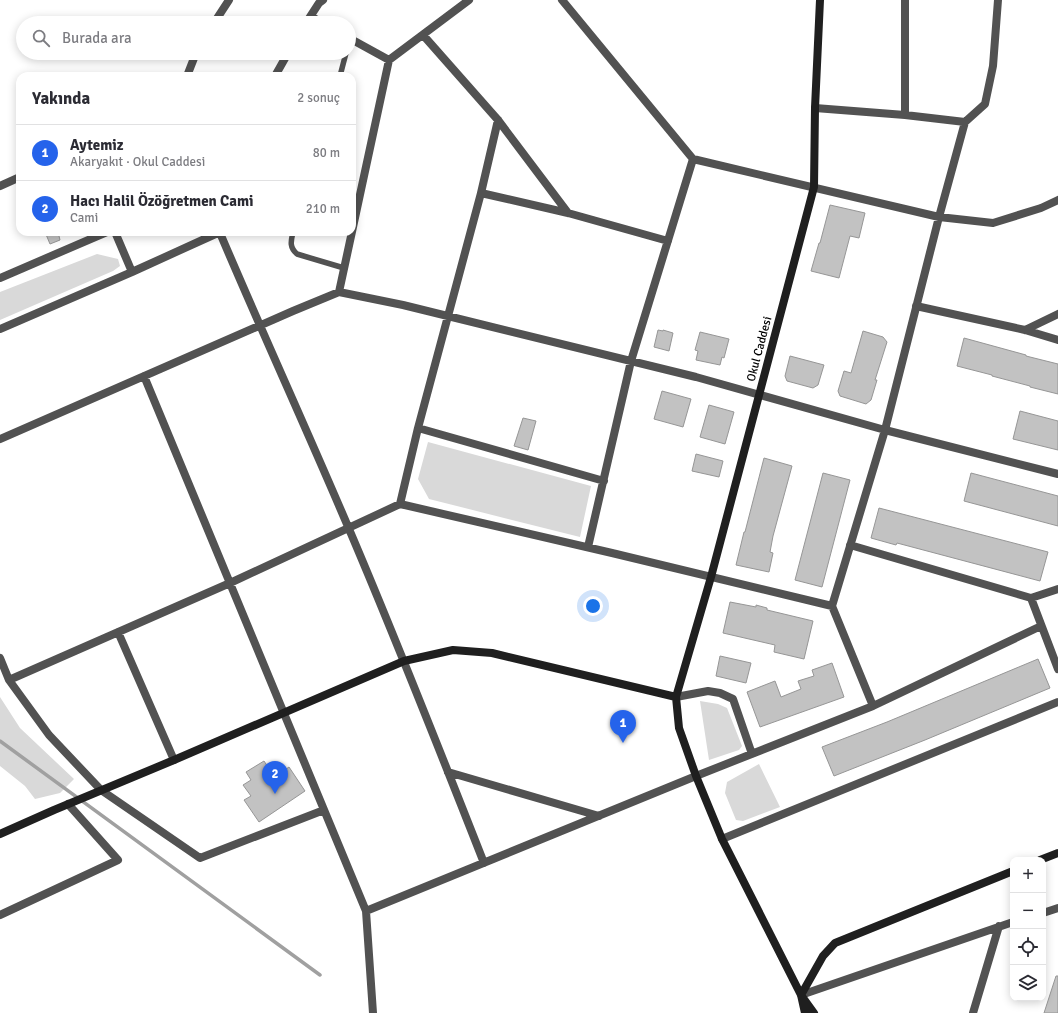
<!DOCTYPE html>
<html lang="tr">
<head>
<meta charset="utf-8">
<style>
  :root { --surface:#fff; --page:#f2f2f3; --text:#2b2b33; --muted:#7c7c81; --line:#e1e1e2; --accent:#2563eb }
  body { margin:0; font-family:Signika,sans-serif; background:var(--page); color:var(--text) }
  .controls { position:absolute; right:12px; bottom:12px; display:grid; overflow:hidden; border-radius:8px; box-shadow:0 2px 10px #0003 }
  .controls button { width:36px; height:36px; display:grid; place-items:center; padding:0; border:0; border-bottom:1px solid var(--line); background:var(--surface); color:var(--text); font:20px sans-serif }
  .you { position:absolute; left:593px; top:606px; width:14px; height:14px; margin:-10px; border:3px solid #fff; border-radius:50%; background:#1a73e8; box-shadow:0 0 0 6px #1a73e833 }
  .badge { display:grid; place-items:center; width:26px; height:26px; border-radius:50%; background:var(--accent); color:#fff; font-size:13px; font-weight:700 }
  .pin { position:absolute; translate:-50% -33px; filter:drop-shadow(0 1px 2px #0008) }
  .pin::after { content:''; position:absolute; top:21px; width:14px; height:12px; background:inherit; clip-path:polygon(0 0,100% 0,50% 100%) }
  .list { margin:0; padding:0; list-style:none }
  h2 { display:flex; justify-content:space-between; align-items:center; height:52px; margin:0; padding:0 16px; font-size:17px }
  h2 small { font-size:13px; font-weight:400; color:var(--muted) }
  .list li { display:grid; grid-template-columns:26px 1fr auto; gap:12px; align-items:center; box-sizing:border-box; height:56px; padding:0 16px; border-top:1px solid var(--line) }
  .list b { display:block; font-size:15px; white-space:nowrap }
  .list p { margin:0; font-size:13px; white-space:nowrap; color:var(--muted) }
  .list em { font-size:13px; font-style:normal; color:var(--muted) }
  .icon { flex:none; width:22px; height:22px; fill:none; stroke:currentColor; stroke-width:2; stroke-linecap:round; stroke-linejoin:round }
  .map { position:relative; flex:none; width:1058px; height:1013px; overflow:hidden }
  .search { position:absolute; background:var(--surface); box-shadow:0 2px 10px #0003; left:16px; top:16px; width:340px; height:44px; display:flex; align-items:center; gap:10px; box-sizing:border-box; padding:0 14px; border-radius:22px; color:var(--muted); font-size:15px }
  .panel { position:absolute; background:var(--surface); box-shadow:0 2px 10px #0003; left:16px; top:72px; width:340px; height:164px; border-radius:12px }
  .map>svg:first-child { display:block }
  .green { fill:#d9d9d9 }
  .lines { fill:none; stroke-linecap:round; stroke-linejoin:round }
  .stream { stroke:#a0a0a0; stroke-width:3.5 }
  .building { fill:#c2c2c2; stroke:#969696 }
  .lane { stroke:#525252; stroke-width:5.5 }
  .street { stroke:#525252; stroke-width:8 }
  .secondary { stroke:#1f1f1f; stroke-width:8 }
  .labels { text-anchor:middle; stroke-width:4; stroke-linejoin:round; paint-order:stroke }
  .street-label { font-size:12px; fill:#000; stroke:#fff }
</style>
</head>
<body>
<div class="map">
<svg width="1058" height="1013" viewBox="0 0 1058 1013">
  <rect width="100%" height="100%" fill="#fff"/>
  <!-- green -->
  <path class="green" d="M97,254L118,259L120,266L113,271L0,320V292Z
    M428,442L591,486L580,537L429,499L418,479Z
    M0,697L20,728L74,779L60,793L35,799L25,786L0,766Z
    M700,701L718,704L727,708L742,746L739,750L709,760Z
    M759,764L780,807L743,821L736,820L725,793L727,782Z"/>
  <g class="lines">
    <!-- stream -->
    <path class="stream" d="M0,741L320,975"/>
  </g>
  <!-- building -->
  <path class="building" d="M830,205L865,213L859,238L850,236L839,278L811,271L819,243H820Z
    M45,232H58L60,240L50,244Z
    M658,330L663,331V330L673,333L669,351L654,347Z
    M863,331L883,337L887,342L875,380H877L871,400L866,404L840,396L838,391L844,371L851,373Z
    M700,332L729,339L724,358L722,357L720,365L696,360L698,351L695,350Z
    M964,338L1026,355V356L1058,364V394L1030,387V386L992,376V375L957,366Z
    M790,356L824,365L818,385L813,388L787,381L785,376Z
    M662,391L691,399L683,427L654,419Z
    M709,405L734,412L725,444L700,437Z
    M1020,411L1058,421V450L1013,439Z
    M523,418L536,421L528,450L514,446Z
    M696,454L723,461L719,477L692,471Z
    M764,458L792,466L773,536L770,552L773,553L769,572L736,565L744,532H745Z
    M823,473L850,480L822,587L795,580Z
    M971,473L1058,496V526L964,501Z
    M879,508L1048,552L1040,581L897,543L896,545L871,538Z
    M730,602L756,607V605L767,608V610L813,621L804,659L774,652L775,645L723,633Z
    M720,656L751,663L746,683L716,676Z
    M1038,659L1050,688L925,740L834,776L822,747L887,722Z
    M832,663L844,697L760,727L747,692L775,681L781,697L801,689L798,681L814,676L812,670Z
    M264,761L270,770L278,765L282,772L289,767L305,791L259,822L244,800L251,796L243,785L251,780L246,772Z
    M1056,976H1058V1013H1044Z"/>
  <g class="lines">
    <!-- lane -->
    <path class="lane" d="M340,76L346,53
      M293,232C291,241 289,247 297,254L344,268"/>
    <!-- street -->
    <path class="street" d="M562,0L693,159L939,217L993,223L1041,208L1058,200
      M311,16L322,23
      M214,23L229,0
      M306,23L319,3L323,0
      M423,35L498,120L568,213
      M349,38L389,60
      M187,76L196,53
      M275,76L288,53
      M815,108L905,115L965,122
      M905,115V0
      M498,120L481,193L418,428L604,481
      M0,186L20,177
      M481,193L568,213L668,241
      M115,232L132,272L220,232
      M222,232L220,233C262,332 307,430 349,529C396,639 440,751 484,863
      M0,278L107,232
      M339,292L389,60L469,0
      M916,306L1025,330L1058,340
      M0,329L132,272
      M1025,330L1058,314
      M144,376L366,911L696,776L873,706L1041,626
      M0,439L293,311L339,292L403,305L696,377L885,430L1058,474
      M400,504L418,428
      M850,545L1031,598L1058,669
      M588,547L631,361L693,159
      M1031,598L1058,589
      M118,632L174,760
      M0,658L9,680L49,735L101,790L200,858L324,810
      M9,680L230,583L400,504L612,553L832,606
      M676,697L708,691L720,693L733,699L752,754
      M873,706L832,606L885,430L939,217L965,122L985,104L993,66L998,0
      M448,772L599,816
      M722,839L1058,702
      M366,911L373,1013
      M1043,913L1058,908
      M0,915L118,860L68,804
      M801,995L1013,922
      M973,1013L999,926"/>
    <!-- secondary -->
    <path class="secondary" d="M0,834L54,810L174,760L404,661L453,650L492,653L676,697
      M1040,860L1058,853
      M805,1013L801,995L823,956L835,943L1013,871
      M814,1013L801,995L722,839L696,776L679,728L676,697L711,577L814,187L815,108L820,0"/>
  </g>
  <g class="labels">
    <!-- street labels -->
    <g class="street-label">
      <text transform="translate(759 349) rotate(-75)" y="4">Okul Caddesi</text>
    </g>
  </g>
</svg>
<div class="controls">
<button>+</button>
<button>−</button>
<button><svg class="icon" aria-label="locate" viewBox="0 0 24 24"><circle cx="12" cy="12" r="6"/><path d="M12 2v4M12 18v4M2 12h4M18 12h4"/></svg></button>
<button><svg class="icon" aria-label="layers" viewBox="0 0 24 24"><path d="M12 4l9 5-9 5-9-5zM3 14l9 5 9-5"/></svg></button>
</div>
<div class="you"></div>
<div class="pin badge" style="left:623px;top:743px">1</div>
<div class="pin badge" style="left:275px;top:794px">2</div>
<div class="search"><svg class="icon" aria-label="search" viewBox="0 0 24 24"><circle cx="10" cy="10" r="6"/><path d="M15 15l6 6"/></svg>Burada ara</div>
<section class="panel">
<h2>Yakında<small>2 sonuç</small></h2>
<ul class="list">
<li><span class="badge">1</span><div><b>Aytemiz</b><p>Akaryakıt · Okul Caddesi</p></div><em>80 m</em></li>
<li><span class="badge">2</span><div><b>Hacı Halil Özöğretmen Cami</b><p>Cami</p></div><em>210 m</em></li>
</ul>
</section>
</div>
</body>
</html>
